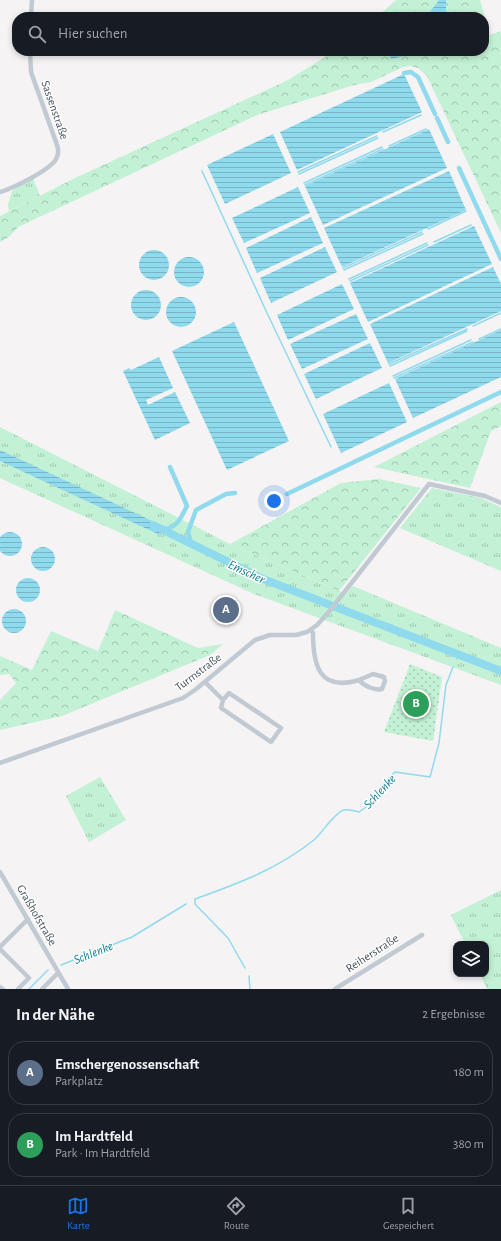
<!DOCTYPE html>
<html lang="de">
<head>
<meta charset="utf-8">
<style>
  :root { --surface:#171b24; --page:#20242c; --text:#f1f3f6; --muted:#9ea1a6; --line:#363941; --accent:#1a73e8 }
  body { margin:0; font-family:"Alegreya Sans",sans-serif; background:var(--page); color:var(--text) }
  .controls { position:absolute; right:12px; bottom:12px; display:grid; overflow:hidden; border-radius:8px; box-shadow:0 2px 6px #0003 }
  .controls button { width:36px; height:36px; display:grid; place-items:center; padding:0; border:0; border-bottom:1px solid var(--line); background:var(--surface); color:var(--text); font:20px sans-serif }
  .you { position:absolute; left:274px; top:501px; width:14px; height:14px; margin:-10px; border:3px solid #fff; border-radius:50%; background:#1a73e8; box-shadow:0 0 0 6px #1a73e833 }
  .badge { display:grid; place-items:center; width:26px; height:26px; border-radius:50%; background:var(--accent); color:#fff; font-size:13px; font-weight:700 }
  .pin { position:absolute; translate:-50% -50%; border:2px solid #fff; box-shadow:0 1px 4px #0006 }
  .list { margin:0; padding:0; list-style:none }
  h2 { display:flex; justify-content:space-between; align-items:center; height:52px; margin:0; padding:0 16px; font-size:17px }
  h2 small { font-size:13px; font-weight:400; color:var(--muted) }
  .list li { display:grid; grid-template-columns:26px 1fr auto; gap:12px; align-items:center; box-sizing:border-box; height:64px; margin:0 8px 8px; padding:0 8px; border:1px solid var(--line); border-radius:16px }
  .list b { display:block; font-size:15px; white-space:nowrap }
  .list p { margin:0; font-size:13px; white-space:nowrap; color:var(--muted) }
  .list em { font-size:13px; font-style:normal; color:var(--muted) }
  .icon { flex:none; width:22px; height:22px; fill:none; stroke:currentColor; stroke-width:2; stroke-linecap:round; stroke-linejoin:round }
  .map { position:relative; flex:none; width:501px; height:989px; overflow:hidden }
  .search { position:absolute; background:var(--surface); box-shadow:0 2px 6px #0003; left:12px; right:12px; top:12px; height:44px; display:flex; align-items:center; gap:10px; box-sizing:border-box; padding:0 14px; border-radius:16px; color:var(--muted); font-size:15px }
  .sheet { height:196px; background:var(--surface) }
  nav { display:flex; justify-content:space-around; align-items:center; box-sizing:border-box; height:56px; border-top:1px solid var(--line); background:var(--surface); font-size:11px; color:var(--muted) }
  nav a { display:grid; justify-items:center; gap:2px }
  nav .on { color:var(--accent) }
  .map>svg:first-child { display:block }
  .grass { fill:url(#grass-tufts) }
  .forest { fill:url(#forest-crowns) }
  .park { fill:url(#park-dots) }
  .water { fill:url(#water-rules) }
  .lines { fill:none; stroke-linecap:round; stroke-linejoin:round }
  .stream { stroke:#90daee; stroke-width:1.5 }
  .canal { stroke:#90daee; stroke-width:4.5 }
  .river { stroke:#90daee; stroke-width:8 }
  .minor { stroke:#c1cad2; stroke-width:4.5 }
  .labels { text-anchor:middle; stroke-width:3; stroke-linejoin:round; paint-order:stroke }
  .street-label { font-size:12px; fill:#4a5661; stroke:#fff }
  .water-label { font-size:13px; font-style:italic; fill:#0c7c9b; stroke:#fff }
</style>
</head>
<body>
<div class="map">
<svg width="501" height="989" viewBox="0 0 501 989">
  <defs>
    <pattern id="grass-tufts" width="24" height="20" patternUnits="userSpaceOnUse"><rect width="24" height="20" fill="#c3f1d5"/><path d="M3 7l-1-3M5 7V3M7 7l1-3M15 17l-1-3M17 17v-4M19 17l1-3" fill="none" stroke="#a0c6b0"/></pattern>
    <pattern id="forest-crowns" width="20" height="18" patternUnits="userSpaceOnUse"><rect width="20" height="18" fill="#c3f1d5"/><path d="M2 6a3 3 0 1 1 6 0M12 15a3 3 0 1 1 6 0" fill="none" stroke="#a0c6b0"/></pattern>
    <pattern id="park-dots" width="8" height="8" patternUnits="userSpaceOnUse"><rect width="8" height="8" fill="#c3f1d5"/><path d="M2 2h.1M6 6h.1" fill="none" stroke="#a0c6b0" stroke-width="1.8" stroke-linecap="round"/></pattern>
    <pattern id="water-rules" width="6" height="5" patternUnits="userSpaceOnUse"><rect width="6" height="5" fill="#90daee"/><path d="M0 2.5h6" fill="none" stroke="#78b4c4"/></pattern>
  </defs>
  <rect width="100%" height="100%" fill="#f5f3f3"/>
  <!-- grass -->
  <path class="grass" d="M33,178L40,196L9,211L8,205L12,191Z
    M0,427L230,544L346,594L353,586L501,648V685L254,594L0,478Z
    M432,488L481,498L501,507V571L400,528Z
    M100,777L126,820L89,842L66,796Z
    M501,890V989H487L480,974H486V944H465L451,915Z"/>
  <!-- forest -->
  <path class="forest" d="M396,0H480L490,35L501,31V233L427,76L418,68L411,66L403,67L371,82L354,85L257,115L18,227C13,233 8,239 0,242V216L75,178L288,80L335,51H484V17H377Z
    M501,402V426L491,431L470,488L374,467Z
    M379,479L421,488L339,591L230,544L341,483Z
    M115,610L198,648L223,644L210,655L62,716L0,730V700L16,683L9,674L0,675V656L32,670L51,631L98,651Z"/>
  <!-- park -->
  <path class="park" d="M410,664L442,677L433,741L384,732Z"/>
  <!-- water -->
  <path class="water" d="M439,0H446V10L450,17H426Z
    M394,51H412L404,56L391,59L390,57Z
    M404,74L422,112L297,170L280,132Z
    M429,129L447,168L323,225L305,186Z
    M273,134L291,173L225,204L207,165Z
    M449,171L466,210L342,267L324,228Z
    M298,187L310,213L244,243L232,218Z
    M311,217L323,243L257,273L246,248Z
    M474,226L492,264L368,322L350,283Z
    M325,247L337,272L271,303L260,278Z
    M139 265a15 15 0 1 1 30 0a15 15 0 1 1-30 0Z
    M174 272a15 15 0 1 1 30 0a15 15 0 1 1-30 0Z
    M493,267L501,284V311L388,363L370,324Z
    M342,284L354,309L288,340L277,315Z
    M131 305a15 15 0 1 1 30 0a15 15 0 1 1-30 0Z
    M166 312a15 15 0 1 1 30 0a15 15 0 1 1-30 0Z
    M356,314L368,339L302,369L290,344Z
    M234,322L289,441L227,470L172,351Z
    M501,330V377L413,418L395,379Z
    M370,343L382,368L316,399L304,374Z
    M159,357L173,388L146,400L148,405L175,392L190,423L155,440L123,371L129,368L131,370Z
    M389,383L407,422L341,453L323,414Z
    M0,450L161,525L166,526L160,535L0,461Z
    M-2 544a12 12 0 1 1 24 0a12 12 0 1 1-24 0Z
    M31 559a12 12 0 1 1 24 0a12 12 0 1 1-24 0Z
    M16 590a12 12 0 1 1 24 0a12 12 0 1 1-24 0Z
    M2 621a12 12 0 1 1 24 0a12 12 0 1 1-24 0Z"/>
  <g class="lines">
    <!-- stream -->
    <path class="stream" d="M383,132L421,115
      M389,146L426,129
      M202,171L267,313L331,447
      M298,172L377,136
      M299,174L378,138
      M304,183L382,147
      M305,185L383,149
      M428,229L466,211
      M434,242L471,225
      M343,268L422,232
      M344,270L423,234
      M349,279L427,243
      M350,281L428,245
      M473,326L501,313
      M479,339L501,329
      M389,364L467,329
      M390,366L467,331
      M393,376L471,340
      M394,378L473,342
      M457,659L458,654
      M61,965L132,937L186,904
      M245,968L228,938L195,904V899C239,883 276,870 314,840C322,833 335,812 344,810C348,809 355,811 359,812L369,805L382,785L395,772L430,777L439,743L446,685L453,667
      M249,976L250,989
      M29,989L48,970"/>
    <!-- canal -->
    <path class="canal" d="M404,73L411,72L418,77L435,114
      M437,118L448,142
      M459,168L501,259
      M287,494L501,392
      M163,530C179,526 180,519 187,506L170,467
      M191,543L188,532L196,510L226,494L235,493"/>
    <!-- river -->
    <path class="river" d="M153,525L263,579L501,671"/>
    <!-- minor -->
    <path class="minor" d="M31,17L32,0
      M0,192C14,188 43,173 53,163C58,158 59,151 57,145L31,72L30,51
      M311,630L313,633C313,665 319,692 359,680C364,686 375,691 382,689L385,681L384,677L373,674L359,680
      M205,682L223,700
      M229,693L281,728L271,742L221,708L223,700Z
      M0,763L183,698L195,690L255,640L270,635H296L307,632L317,625L328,613L429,484L485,496L501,503
      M0,872L68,989
      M0,947L28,919
      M0,949L29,978L18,989
      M0,987L3,989
      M42,989L58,973
      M335,989L422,935"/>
  </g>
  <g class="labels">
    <!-- street labels -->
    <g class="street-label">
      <text transform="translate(55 110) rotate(71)" y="4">Sassenstraße</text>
      <text transform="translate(198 672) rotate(-37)" y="4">Turmstraße</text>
      <text transform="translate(37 915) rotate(60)" y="4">Graßhofstraße</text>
      <text transform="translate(372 953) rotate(-33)" y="4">Reiherstraße</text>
    </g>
    <!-- water labels -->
    <g class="water-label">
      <text transform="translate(247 571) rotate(25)" y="5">Emscher</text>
      <text transform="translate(379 791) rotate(-47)" y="5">Schlenke</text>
      <text transform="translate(93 952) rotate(-22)" y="5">Schlenke</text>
    </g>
  </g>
</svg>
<div class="controls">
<button><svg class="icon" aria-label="layers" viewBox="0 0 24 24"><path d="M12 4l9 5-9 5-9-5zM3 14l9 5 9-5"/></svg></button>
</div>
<div class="you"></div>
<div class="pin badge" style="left:226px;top:610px;background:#5c6f8a">A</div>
<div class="pin badge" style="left:416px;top:704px;background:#2e9e5b">B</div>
<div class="search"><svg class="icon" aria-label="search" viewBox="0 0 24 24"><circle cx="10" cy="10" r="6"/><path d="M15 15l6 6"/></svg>Hier suchen</div>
</div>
<section class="sheet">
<h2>In der Nähe<small>2 Ergebnisse</small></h2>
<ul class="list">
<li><span class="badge" style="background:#5c6f8a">A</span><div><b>Emschergenossenschaft</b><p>Parkplatz</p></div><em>180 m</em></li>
<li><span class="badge" style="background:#2e9e5b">B</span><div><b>Im Hardtfeld</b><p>Park · Im Hardtfeld</p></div><em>380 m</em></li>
</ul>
</section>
<nav>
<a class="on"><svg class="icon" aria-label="map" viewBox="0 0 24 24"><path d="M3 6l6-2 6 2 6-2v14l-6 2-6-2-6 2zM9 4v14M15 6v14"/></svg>Karte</a>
<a><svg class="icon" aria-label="directions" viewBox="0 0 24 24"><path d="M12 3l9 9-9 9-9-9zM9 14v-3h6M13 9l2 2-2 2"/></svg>Route</a>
<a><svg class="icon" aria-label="saved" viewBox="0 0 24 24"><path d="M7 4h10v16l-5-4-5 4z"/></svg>Gespeichert</a>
</nav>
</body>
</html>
